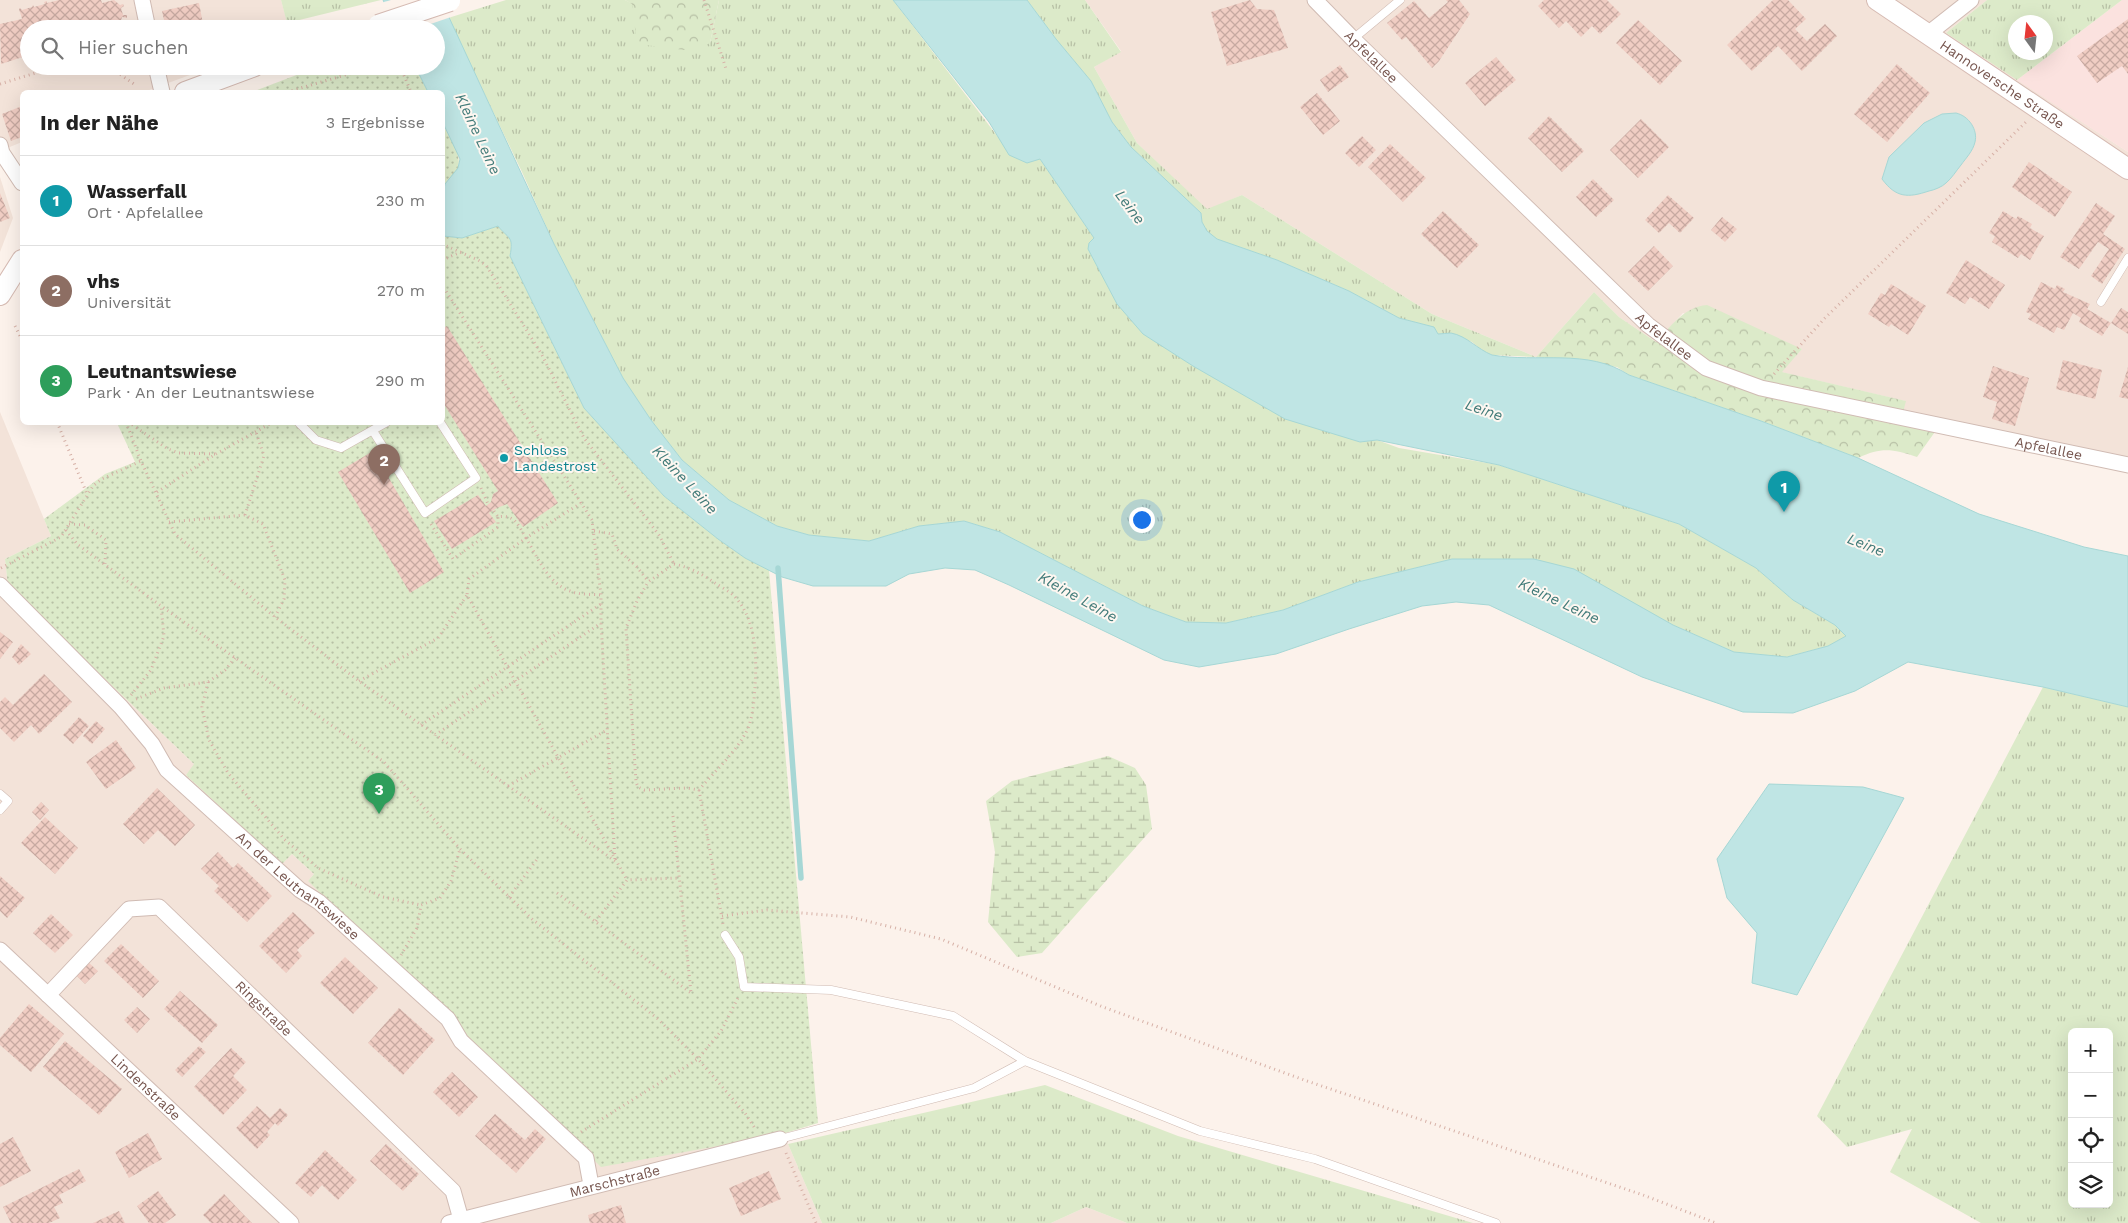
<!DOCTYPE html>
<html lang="de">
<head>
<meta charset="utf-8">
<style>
  :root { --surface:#fff; --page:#f6f6f6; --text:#222; --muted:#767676; --line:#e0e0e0; --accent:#0f766e }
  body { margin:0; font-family:"Work Sans",sans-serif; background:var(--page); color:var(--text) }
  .controls { position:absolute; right:15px; bottom:15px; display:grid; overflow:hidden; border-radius:8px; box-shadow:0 5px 20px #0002 }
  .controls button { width:45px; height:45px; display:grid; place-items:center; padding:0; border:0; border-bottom:1px solid var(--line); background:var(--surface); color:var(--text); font:25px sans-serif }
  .compass { position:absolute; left:2008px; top:15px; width:45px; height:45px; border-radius:50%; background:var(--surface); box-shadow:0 5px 20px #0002; rotate:345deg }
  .you { position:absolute; left:1141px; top:519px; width:18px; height:18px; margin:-12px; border:4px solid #fff; border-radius:50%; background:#1a73e8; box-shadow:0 0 0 8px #1a73e833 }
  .badge { display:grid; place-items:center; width:32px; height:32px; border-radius:50%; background:var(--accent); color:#fff; font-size:16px; font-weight:700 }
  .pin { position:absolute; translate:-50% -41px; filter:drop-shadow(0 1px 2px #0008) }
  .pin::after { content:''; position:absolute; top:26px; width:18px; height:15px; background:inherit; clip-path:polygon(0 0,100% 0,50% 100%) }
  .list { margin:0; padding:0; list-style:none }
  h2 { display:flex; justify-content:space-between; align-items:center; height:65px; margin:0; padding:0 20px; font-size:21px }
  h2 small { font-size:16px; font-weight:400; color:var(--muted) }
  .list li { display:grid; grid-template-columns:32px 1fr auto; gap:15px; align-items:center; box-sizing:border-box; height:90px; padding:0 20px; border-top:1px solid var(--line) }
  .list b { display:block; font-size:19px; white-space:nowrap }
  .list p { margin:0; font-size:16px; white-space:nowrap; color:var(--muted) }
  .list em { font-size:16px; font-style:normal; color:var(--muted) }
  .icon { flex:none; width:28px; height:28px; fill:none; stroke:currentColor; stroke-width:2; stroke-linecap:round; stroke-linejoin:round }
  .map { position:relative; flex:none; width:2128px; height:1223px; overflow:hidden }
  .search { position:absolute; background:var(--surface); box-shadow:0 5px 20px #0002; left:20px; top:20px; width:425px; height:55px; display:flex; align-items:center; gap:12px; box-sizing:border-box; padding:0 18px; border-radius:28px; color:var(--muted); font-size:19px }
  .panel { position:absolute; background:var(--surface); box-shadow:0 5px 20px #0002; left:20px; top:90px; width:425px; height:335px; border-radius:8px }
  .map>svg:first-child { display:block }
  .residential { fill:#f3e3d9 }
  .commercial { fill:#fbe2df }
  .grass { fill:url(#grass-tufts); fill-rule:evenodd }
  .forest { fill:url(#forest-crowns) }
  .wetland { fill:url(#wetland-marsh) }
  .park { fill:url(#park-dots) }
  .water { fill:#bfe5e4; stroke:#a6d7d5 }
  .pier { fill:#fcf2eb }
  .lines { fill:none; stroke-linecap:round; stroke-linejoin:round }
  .stream { stroke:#a6d7d5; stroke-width:5.5 }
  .building { fill:url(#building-cross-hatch) }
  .lane-casing { stroke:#d0bbb3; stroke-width:9 }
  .street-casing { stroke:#d0bbb3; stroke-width:17 }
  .secondary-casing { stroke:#d6bbb3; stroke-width:22 }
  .path { stroke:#d6b0a6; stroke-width:3; stroke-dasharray:1 4; stroke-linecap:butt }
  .lane { stroke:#fff; stroke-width:8 }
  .street { stroke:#fff; stroke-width:15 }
  .secondary { stroke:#fff; stroke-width:20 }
  .secondary-bridge-casing { stroke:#d6bbb3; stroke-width:22; stroke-linecap:butt }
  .secondary-bridge { stroke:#fff; stroke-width:20 }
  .culture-dot { fill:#0f9aa8; stroke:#fef7f1; stroke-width:2 }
  .labels { text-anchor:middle; stroke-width:4; stroke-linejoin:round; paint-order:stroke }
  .street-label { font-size:14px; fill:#76554e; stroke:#fef7f1 }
  .culture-label { font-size:14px; fill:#0d838f; stroke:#fef7f1; text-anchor:start }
  .water-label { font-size:15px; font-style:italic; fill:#427b79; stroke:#fef7f1 }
</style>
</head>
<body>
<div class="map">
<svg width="2128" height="1223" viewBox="0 0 2128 1223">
  <defs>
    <pattern id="grass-tufts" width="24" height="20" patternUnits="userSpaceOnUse" patternTransform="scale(1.25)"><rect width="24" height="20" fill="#dceac9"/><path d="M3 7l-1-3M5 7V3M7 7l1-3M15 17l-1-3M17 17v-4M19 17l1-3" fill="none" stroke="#b7c0a5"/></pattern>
    <pattern id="forest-crowns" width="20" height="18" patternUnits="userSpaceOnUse" patternTransform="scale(1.25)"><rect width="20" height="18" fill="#dceac9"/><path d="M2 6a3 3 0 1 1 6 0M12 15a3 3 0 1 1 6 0" fill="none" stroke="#b7c0a5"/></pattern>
    <pattern id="wetland-marsh" width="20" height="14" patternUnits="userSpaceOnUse" patternTransform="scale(1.25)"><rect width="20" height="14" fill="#dceac9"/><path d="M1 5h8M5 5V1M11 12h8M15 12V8" fill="none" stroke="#b7c0a5"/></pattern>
    <pattern id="park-dots" width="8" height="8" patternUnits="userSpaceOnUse" patternTransform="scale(1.25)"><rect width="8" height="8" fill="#dceac9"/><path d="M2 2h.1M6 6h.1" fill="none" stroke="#b7c0a5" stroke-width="1.8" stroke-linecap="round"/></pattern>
    <pattern id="building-cross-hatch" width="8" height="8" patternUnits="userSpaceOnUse" patternTransform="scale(1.25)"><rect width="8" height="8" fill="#f0cdc3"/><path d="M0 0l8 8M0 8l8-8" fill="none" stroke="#c7a9a1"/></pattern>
  </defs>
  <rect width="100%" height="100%" fill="#fcf2eb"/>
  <!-- residential -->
  <path class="residential" d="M0,0H281L289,29H29V66H214L144,92H22V142L0,151Z
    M1085,0H1987L1946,33L2128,152V468L1901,420L1905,401L1781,372L1802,349L1683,313L1656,342L1619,317L1594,292L1536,357L1432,314L1242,195L1207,210L1137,143L1094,67L1121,51Z
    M0,177L13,218L0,252Z
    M0,412L51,536L5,559L8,586L195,765L186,775L282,864L292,854L314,874L308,881L779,1135L780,1139L788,1144L822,1223H0Z
    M1086,1207L1127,1223H1051Z"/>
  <!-- commercial -->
  <path class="commercial" d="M2122,0H2128V152L2017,80Z"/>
  <!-- grass -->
  <path class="grass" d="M281,0H381L287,23Z
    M506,0H625L710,43L719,0H893L998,137L1040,159L1094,238L1360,442L1377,440L1399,448L1499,465L1679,524L1756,568L1793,600L1835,625L1847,636L1828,646L1786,657L1734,652L1673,625L1452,559L1358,582L1283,610L1226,623L1186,622L1143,606L1000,532L964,521L919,526L869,541L809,535L777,526L729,500L682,460L651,420L623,378L554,244L522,172L448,18Z
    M1027,0H1085L1121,52L1094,67L1137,143L1207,209L1242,195L1432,314L1536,357L1492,355L1484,352L1472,342L1450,333L1438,334L1433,327L1399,318L1349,291L1277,260L1216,239L1207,231L1202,222L1201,213L1131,147L1112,122L1091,81L1056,39Z
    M1987,0H2122L2017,80L1946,33ZM2016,22H2046V52H2016Z
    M2043,687L2128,707V1223H1981L1890,1172L1912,1129L1847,1147L1817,1116ZM2072,1032H2109V1204H2072Z
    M1045,1085L1178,1136L1473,1223H1127L1086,1207L1051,1223H822L788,1144Z"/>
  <!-- forest -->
  <path class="forest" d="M625,0H719L710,43L693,51L637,44L632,4Z
    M1594,292L1619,317L1656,342C1671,326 1684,307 1707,305L1802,349L1782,372L1906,401L1901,420L1937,429L1917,457C1892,449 1882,447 1858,458L1761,421L1629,375L1617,367L1536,357Z"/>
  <!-- wetland -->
  <path class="wetland" d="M1108,756L1135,768L1146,785L1152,829L1042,953L1017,957L988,922L995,852L986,801L1012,781Z"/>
  <!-- park -->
  <path class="park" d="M320,66H415L428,92H252Z
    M442,123C449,136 464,156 457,170C452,179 445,183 443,193Z
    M498,226C508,239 514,235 510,256L584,408L664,496L718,539L745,558L769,570L818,1123L779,1135L601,1167L308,881L314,874L292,854L282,864L186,775L194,764L8,586L5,559L51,536L44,519L105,474L135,462L117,423L442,422L443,236L462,238Z"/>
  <!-- water -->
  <path class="water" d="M383,0H441L554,244L623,378L651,420L682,460L729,500L777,526L809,535L869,541L919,526L964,521L1000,532L1143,606L1186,622L1226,623L1283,610L1358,582L1452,559H1534L1574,569L1673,625L1734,652L1787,657L1828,646L1846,636L1835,625L1793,600L1756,568L1679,524L1499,465L1377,440L1360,442L1285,419L1193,366L1143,334L1117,304L1088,249L1089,243L1094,238L1040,159L1027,163L1009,155L989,122L893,0H1027L1056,39L1091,81L1112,122L1131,147L1201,213L1202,222L1207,231L1217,239L1277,260L1349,291L1399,318L1434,327L1438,334C1442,334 1447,333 1451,333C1467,336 1477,349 1492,355C1537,363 1588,348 1629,375L1761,421L1858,458L1979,514L2084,547L2128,556V707L2043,687L1908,662L1855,691L1793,713L1743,712L1642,677L1489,605L1456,602L1422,606L1349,629L1276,654L1199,667L1164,660L1009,585L975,570L945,568L909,574L886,586H813L782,577L745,558L718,539L664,496L584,408L510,256C514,235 508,239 498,226L462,238L443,236V193L445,184L458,168L460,159L443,123L442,92H428L415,66H436V29H397Z
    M1956,113C1969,116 1978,130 1975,142C1973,151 1966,158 1961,165C1956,171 1952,178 1946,183C1942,187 1934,190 1929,191C1908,198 1896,198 1882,179L1889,157L1924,123L1942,114Z
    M1769,784L1863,787L1904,798L1797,995L1752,983L1757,933L1727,898L1717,859Z"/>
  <!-- pier -->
  <path class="pier" d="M391,0H444L451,17L416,29H395L381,3Z"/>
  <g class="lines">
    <!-- stream -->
    <path class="stream" d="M778,568L801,878"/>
  </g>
  <!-- building -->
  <path class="building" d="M59,0H101L102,3L114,0L120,5L123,4L124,6L121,8L123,15H127V18L122,17L120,24L122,28L121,29L117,25L109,29H29V55L1,64L0,24L22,19L19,9L20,8L22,10L32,7L33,5L34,7L45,4L44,2L47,1V3Z
    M1250,0L1257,9L1274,10L1288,48L1227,66L1211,12Z
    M1446,0H1459L1470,14L1439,61L1432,68L1406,37L1402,40L1387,23L1414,1L1429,18L1448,2Z
    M1544,0H1607L1621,14L1600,34L1592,26L1581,37L1566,21L1559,28L1538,6Z
    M1773,0H1788L1806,19L1795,29L1807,41L1825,24L1837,36L1802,71L1778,46L1752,71L1727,45Z
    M199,3L204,29H166L162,11Z
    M2128,19V74L2122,66L2097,83L2077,56Z
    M1638,20L1682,61L1660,85L1616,43Z
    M1496,57L1516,80L1485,106L1465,83Z
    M1897,64L1930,93L1887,142L1854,114Z
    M1340,65L1349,77L1328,92L1320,80Z
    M1317,93L1340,121L1323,135L1300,107Z
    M22,106V137L11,141L2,114Z
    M1549,116L1584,151L1562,172L1528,138Z
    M1641,119L1669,147L1638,178L1610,150Z
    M1362,136L1376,150L1359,167L1345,153Z
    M1390,144L1426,178L1403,202L1368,167Z
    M2029,162L2072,192L2055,217L2012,187Z
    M1593,179L1614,200L1596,217L1576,197Z
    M0,193L10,218L0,222Z
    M1668,195L1694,218L1680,233L1669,223L1659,233L1645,220Z
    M2096,203L2115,216L2103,234L2125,249L2102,284L2091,276L2109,249L2098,242L2079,269L2060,257Z
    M1443,211L1479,245L1457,268L1421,234Z
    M2003,211L2016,219L2018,216L2032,224L2030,228L2044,236L2030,260L2021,254L2018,258L1992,242L1995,236L1989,233Z
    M1722,217L1737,229L1725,242L1711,230Z
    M1654,246L1673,266L1648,291L1628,272Z
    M1966,260L2005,285L1989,309L1970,297L1965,304L1946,293Z
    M2041,282L2055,289L2057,285L2065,289L2063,292L2090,304L2087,309L2111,323L2102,336L2079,322L2081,318L2073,313L2064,330L2057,327L2054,333L2028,319L2031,314L2026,312Z
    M1891,284L1926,306L1908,335L1891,324L1889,327L1868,314L1881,293L1885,295Z
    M2121,308L2128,312V334L2111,323Z
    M447,326L558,503L523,527L507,504L497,508L489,513L496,522L452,549L434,521L478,495L486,506L491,502L493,494L498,491L442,401V329Z
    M2063,360L2102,370L2095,399L2056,389Z
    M1993,366L2029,378L2015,426L1992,419L1997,402L1983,397Z
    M2128,367V399L2119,397Z
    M373,451L444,572L410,593L338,472Z
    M0,632L13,642L0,659Z
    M21,644L31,654L19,665L12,657Z
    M44,674L72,702L39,734L31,725L14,742L0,728V702L5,697L13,705Z
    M79,717L89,726L73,744L63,735Z
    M96,721L105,729L92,744L83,736Z
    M116,740L136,768L106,789L86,762Z
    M157,788L195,825L175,846L158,830L144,844L123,824Z
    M41,802L49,810L40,820L32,812Z
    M45,817L78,848L55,874L21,843Z
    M218,852L233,868L238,863L272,896L247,922L214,891L219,886L201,869Z
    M0,876L25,898L7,918L0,911Z
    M293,912L315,933L297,950L302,956L286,973L259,946Z
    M51,914L73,935L55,953L33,933Z
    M121,944L159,981L143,998L104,961Z
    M345,957L378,988L353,1014L320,983Z
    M88,962L98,971L85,984L75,974Z
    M180,991L218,1025L202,1043L164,1009Z
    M29,1004L64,1034L31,1072L0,1045V1038Z
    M137,1007L150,1019L137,1033L124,1020Z
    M399,1008L435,1040L403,1075L368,1043Z
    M65,1041L122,1089L99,1115L43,1067Z
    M199,1046L206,1052L182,1077L175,1070Z
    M231,1048L246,1062L233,1076L247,1090L223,1115L194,1087Z
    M452,1072L478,1097L459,1117L433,1092Z
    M257,1106L270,1118L280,1108L288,1115L278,1126L275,1123L267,1132L270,1135L257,1149L236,1128Z
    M495,1114L525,1140L535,1129L546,1139L516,1173L475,1136Z
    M148,1133L162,1159L129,1178L115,1152Z
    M13,1137L31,1171L0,1187V1144Z
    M386,1144L419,1174L403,1191L370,1161Z
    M325,1150L357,1180L338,1200L322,1185L311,1197L295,1183Z
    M79,1169L86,1181L59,1195L63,1203L54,1207L60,1218L49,1223H11L3,1207Z
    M769,1171L781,1199L741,1216L729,1188Z
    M158,1191L176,1215L165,1223H149L137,1206Z
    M224,1194L244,1215L252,1223H211L203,1215Z
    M621,1205L626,1223H590L588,1215Z
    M119,1211L125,1223H93Z"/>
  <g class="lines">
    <defs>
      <path id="lane" d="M1353,39L1400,0
        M2101,302L2128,258
        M298,422L316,440L341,448L387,422
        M373,431L425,513L476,478L440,422
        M0,794L8,801L0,810
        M725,935L739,957L744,987L831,990L953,1016L1025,1061L1200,1131L1315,1159L1496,1223
        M780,1139L974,1088L1025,1061"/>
      <g id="street">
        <path d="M142,0L148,29"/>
        <path id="s1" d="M1315,0L1353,39L1648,325L1706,368L1761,388L2128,465"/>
        <path d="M1928,34L1971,0"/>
        <path d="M156,66L162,92"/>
        <path d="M0,145L2,153L22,183"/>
        <path id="s2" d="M0,585L121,707L152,744L167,770L300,890L319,902L448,1019L461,1041L586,1158L591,1185"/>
        <path id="s3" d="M0,950L291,1223"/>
        <path id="s4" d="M48,995L129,909L159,907L453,1191L462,1223"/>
        <path id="s5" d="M449,1223L780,1139"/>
      </g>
      <g id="secondary">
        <path id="s6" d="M1877,0L2128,169"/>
        <path d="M185,92L255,66"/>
        <path d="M0,295L22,260"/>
      </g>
    </defs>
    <!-- lane casing -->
    <use href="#lane" class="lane-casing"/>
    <!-- street casing -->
    <use href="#street" class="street-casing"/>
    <!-- secondary casing -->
    <use href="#secondary" class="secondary-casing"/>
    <!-- path -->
    <path class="path" d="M704,0L726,69
      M108,66L134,84
      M400,66L411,92
      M0,84L58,66
      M287,92L376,66
      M442,244L478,260L486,265L542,355L584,438L659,535L674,564
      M442,260L461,252
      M442,293L446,291L592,520L601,595V623L615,860
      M15,326L22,340
      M1774,374L1825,318L2026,122
      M57,422L87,494
      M126,422L141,461L175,534L275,617L359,681L615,861
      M128,422L168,449L179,453L216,454
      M481,488L488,504
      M157,492L216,454L273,422
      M581,503L526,538C537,556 548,584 570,591C579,595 591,594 601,595
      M494,511L498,517C515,514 518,525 526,538L469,579L467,595L627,880
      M245,515L264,456L256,432
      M169,522L245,515L263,524L285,580L284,599L275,617
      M69,524L85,525L106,540L105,564
      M431,524L453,559L498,527V517
      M66,530L77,544L161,606L384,762L460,849L532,919L658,1019L698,1059L745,1113L756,1130
      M594,531L612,534L617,549L637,567L648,581
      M674,564C689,567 702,574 715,583C721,587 729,591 734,596C756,618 757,656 755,686C754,701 753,721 745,734C734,754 714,772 699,790L687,788L644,790L638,787L636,782L626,628L637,601L648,582Z
      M1,568L61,537L93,486L102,479L141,461
      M359,681L438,638L467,595
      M208,682L202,707L209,740L228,773L284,839L318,868L383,897L421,905
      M131,695L151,670L164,636L161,606
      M136,699L164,688L208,682L225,670L235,658
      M421,725L601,604
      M435,735L601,623
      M508,786L607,730
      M699,790L723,924
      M673,816L691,993
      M557,893L691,993
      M509,897L538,858
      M722,916L767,910L850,917L941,939L1103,1007L1307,1081L1643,1195L1716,1223
      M596,921L627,880L679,878
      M401,955L417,928L421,905L440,898L451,881L460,849
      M581,1132L698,1059L721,1031L739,996
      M786,1153L816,1223"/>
    <!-- lane -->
    <use href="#lane" class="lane"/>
    <!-- street -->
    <use href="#street" class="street"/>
    <!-- secondary -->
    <use href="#secondary" class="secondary"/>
    <defs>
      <path id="secondary-bridge" d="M378,25L450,1"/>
    </defs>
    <!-- secondary-bridge casing -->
    <use href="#secondary-bridge" class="secondary-bridge-casing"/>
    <!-- secondary-bridge -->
    <use href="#secondary-bridge" class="secondary-bridge"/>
  </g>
  <!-- markers -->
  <circle class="culture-dot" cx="504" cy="458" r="5"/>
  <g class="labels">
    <!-- street labels -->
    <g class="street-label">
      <text dy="5" stroke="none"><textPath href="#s1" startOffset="80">Apfelallee</textPath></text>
      <text dy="5" stroke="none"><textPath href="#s6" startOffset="151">Hannoversche Straße</textPath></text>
      <text dy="5" stroke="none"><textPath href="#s1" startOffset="485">Apfelallee</textPath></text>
      <text dy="5" stroke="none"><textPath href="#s1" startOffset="890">Apfelallee</textPath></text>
      <text dy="5" stroke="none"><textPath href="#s2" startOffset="425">An der Leutnantswiese</textPath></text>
      <text dy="5" stroke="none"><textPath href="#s4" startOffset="294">Ringstraße</textPath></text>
      <text dy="5" stroke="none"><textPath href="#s3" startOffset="200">Lindenstraße</textPath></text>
      <text dy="5" stroke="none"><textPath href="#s5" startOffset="171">Marschstraße</textPath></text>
    </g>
    <!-- culture labels -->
    <g class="culture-label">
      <text x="514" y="455">Schloss<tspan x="514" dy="16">Landestrost</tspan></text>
    </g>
    <!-- water labels -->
    <g class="water-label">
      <text transform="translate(478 134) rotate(65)" y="5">Kleine Leine</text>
      <text transform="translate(1130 207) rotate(53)" y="5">Leine</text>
      <text transform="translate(1484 410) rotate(19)" y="5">Leine</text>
      <text transform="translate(685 480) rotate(47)" y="5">Kleine Leine</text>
      <text transform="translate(1866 545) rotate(22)" y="5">Leine</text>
      <text transform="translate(1078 597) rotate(29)" y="5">Kleine Leine</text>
      <text transform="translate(1559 601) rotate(25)" y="5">Kleine Leine</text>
    </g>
  </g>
</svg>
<div class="controls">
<button>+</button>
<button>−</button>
<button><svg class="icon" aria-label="locate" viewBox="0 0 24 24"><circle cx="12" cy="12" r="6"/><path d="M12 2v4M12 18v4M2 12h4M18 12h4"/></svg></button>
<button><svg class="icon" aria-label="layers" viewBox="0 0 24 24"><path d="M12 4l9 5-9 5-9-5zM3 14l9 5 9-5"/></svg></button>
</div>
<svg class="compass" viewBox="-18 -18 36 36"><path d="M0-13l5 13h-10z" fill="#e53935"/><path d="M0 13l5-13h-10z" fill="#767676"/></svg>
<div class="you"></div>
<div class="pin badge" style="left:1784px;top:512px;background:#0f9aa8">1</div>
<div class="pin badge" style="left:384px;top:485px;background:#8d6e63">2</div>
<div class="pin badge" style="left:379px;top:814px;background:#2e9e5b">3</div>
<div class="search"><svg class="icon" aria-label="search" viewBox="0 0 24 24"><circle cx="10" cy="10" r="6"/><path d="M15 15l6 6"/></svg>Hier suchen</div>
<section class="panel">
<h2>In der Nähe<small>3 Ergebnisse</small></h2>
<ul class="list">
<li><span class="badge" style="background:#0f9aa8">1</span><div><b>Wasserfall</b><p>Ort · Apfelallee</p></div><em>230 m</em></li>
<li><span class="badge" style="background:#8d6e63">2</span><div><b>vhs</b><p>Universität</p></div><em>270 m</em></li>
<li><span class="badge" style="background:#2e9e5b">3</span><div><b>Leutnantswiese</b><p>Park · An der Leutnantswiese</p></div><em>290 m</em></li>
</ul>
</section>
</div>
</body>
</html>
